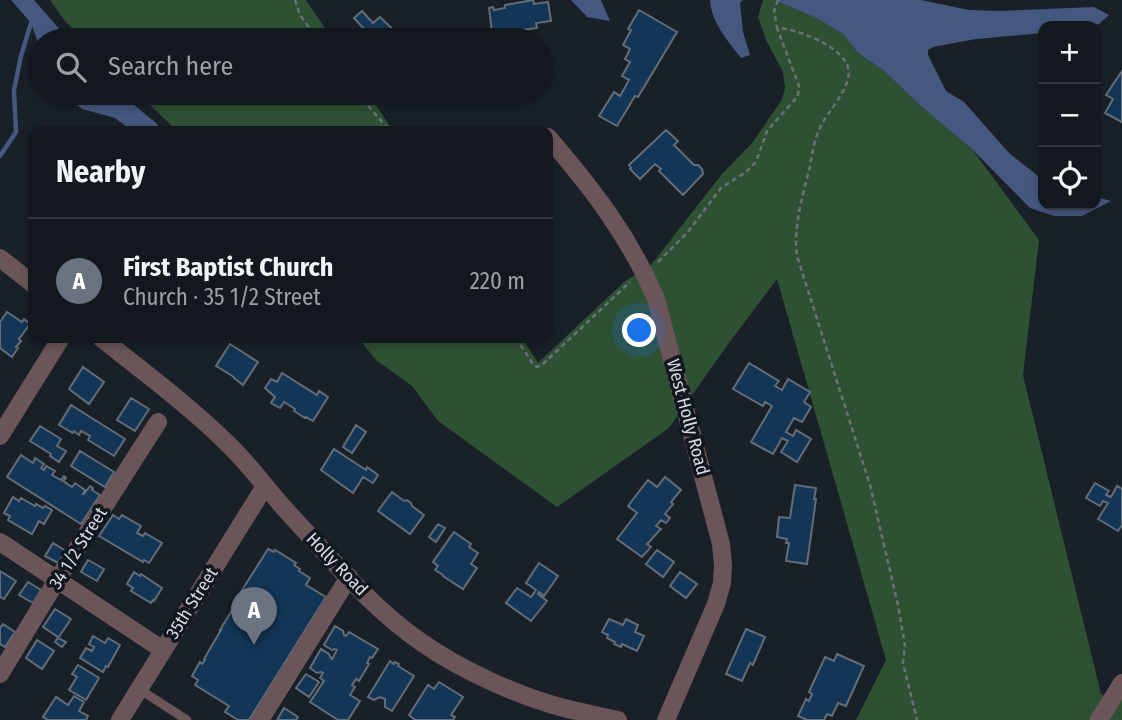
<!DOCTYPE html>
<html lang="en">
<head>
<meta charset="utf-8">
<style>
  :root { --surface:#13181e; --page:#1c2127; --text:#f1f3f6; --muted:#9da0a4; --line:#32373c; --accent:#db2777 }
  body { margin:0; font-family:"Fira Sans Condensed",sans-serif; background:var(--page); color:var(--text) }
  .controls { position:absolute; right:21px; top:21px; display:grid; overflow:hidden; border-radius:14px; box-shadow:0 4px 10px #0003 }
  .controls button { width:63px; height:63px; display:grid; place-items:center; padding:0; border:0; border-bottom:2px solid var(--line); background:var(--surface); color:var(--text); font:35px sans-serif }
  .you { position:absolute; left:640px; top:331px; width:24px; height:24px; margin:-18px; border:5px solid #fff; border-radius:50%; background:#1a73e8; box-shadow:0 0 0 10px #1a73e833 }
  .badge { display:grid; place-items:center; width:46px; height:46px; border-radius:50%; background:var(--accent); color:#fff; font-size:23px; font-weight:700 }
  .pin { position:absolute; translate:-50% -58px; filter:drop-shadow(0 2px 4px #0008) }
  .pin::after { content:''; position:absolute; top:37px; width:24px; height:21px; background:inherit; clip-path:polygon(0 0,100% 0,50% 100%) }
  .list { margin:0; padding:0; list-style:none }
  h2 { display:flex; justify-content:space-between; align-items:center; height:91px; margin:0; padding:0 28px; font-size:30px }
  h2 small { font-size:23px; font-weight:400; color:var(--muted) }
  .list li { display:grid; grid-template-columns:46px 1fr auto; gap:21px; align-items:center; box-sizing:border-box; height:126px; padding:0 28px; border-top:2px solid var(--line) }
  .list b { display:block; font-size:26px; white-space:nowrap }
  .list p { margin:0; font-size:23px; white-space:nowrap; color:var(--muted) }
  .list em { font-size:23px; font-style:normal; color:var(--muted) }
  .icon { flex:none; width:38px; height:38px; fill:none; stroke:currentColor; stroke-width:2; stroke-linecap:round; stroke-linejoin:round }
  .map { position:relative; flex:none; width:1122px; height:720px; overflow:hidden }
  .search { position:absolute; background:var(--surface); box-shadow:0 4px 10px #0003; left:28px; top:28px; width:525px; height:77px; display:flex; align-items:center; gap:18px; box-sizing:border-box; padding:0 24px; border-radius:38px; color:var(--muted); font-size:26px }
  .panel { position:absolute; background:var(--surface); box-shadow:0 4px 10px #0003; left:28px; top:126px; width:525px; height:217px; border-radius:14px }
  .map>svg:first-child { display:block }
  .green { fill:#2e5134 }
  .water { fill:#455880 }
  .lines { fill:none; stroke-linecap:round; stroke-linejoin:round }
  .stream { stroke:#455880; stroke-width:4.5 }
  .building { fill:#143656; stroke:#646d77; stroke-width:2 }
  .path { stroke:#6b7178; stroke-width:2.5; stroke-dasharray:5 3.5; stroke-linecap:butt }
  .service { stroke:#6c5558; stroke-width:9 }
  .minor { stroke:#6c5558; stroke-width:18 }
  .tertiary { stroke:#6c5558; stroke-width:18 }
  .labels { text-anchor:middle; stroke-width:7; stroke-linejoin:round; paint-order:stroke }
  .street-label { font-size:18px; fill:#d6dbe0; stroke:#10171e }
</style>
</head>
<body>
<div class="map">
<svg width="1122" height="720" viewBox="0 0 1122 720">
  <rect width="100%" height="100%" fill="#192028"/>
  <!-- green -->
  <path class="green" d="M50,0H306L333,40H85L65,21Z
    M763,0H774L816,18L843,34L857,52L884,71L924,109L972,149L1039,240L1023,375L1101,694L1118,706L1122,700V720H856L886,660L777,279L726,347L669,428L557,507L438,421L412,386L376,360L358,338H522L538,363L624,282L651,265L722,174L753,142L781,101L785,89L783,72L766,40L758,17Z
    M138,93H368L393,131H177Z"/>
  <!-- water -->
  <path class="water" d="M11,0H34L69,40H40V48L31,23Z
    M571,0H601L610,21L587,17Z
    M710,0H743L740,3L743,32L750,55L741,58C728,41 711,22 710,0Z
    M774,0H921L969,10L1000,11L1094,7L1109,15L1099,24L1087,26H1043V33L976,39L933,47L928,50V55L946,91L964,102L1009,153L1043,180V205H1096V197L1111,201L1082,216H1054L1030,208L972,149L924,109L884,71L857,52L843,34L816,18Z
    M64,93H120L157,124L161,131H132L115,118L82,109Z"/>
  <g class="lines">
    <!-- stream -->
    <path class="stream" d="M0,156L16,132L14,90L21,56L31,23"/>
  </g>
  <!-- building -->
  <path class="building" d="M533,0L534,4L548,2L551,21L536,23L537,28L509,32V29L492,32L489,8L493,7L494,10L505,8V5Z
    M639,10L677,32L638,97L635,96L617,126L599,116L614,92L620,96L629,80L622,76L630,62L625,59L630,49L623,45L631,30L628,29Z
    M362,11L373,23L380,17L404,40H371L363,32L365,30L354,18Z
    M1122,71V122L1105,113L1113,99L1106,95Z
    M666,130L678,141L674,145L694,165H698L702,169L703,174L683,195L659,171L661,169L655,164L640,179L630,169L631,168L629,165Z
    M7,312L22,322L24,319L30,324L19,339L21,341L16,347L18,348L12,357L0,348V322Z
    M230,344L258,362L243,385L234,378V377L216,366Z
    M749,363L779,381L775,386L782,390L788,379L810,392L804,402L811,407L802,422L794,418L786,432L793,436L796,430L811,439L797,462L781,452L788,441L782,438L773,454L751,442L772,406L765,402L763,406L733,389Z
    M83,367L104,382L89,404L69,389Z
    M282,373L317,395L319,391L328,397L313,421L306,417L305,418L294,411L295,409L284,402L280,408L271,403L275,397L265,388L271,379L277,382Z
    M131,398L149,409L135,431L117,420Z
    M71,405L125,439L114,456L88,440L90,436L81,431L79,435L74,431L73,433L59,425Z
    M356,425L366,432L352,453L343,447Z
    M40,426L61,439L57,446L66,451L59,462L50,456L51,454L30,441Z
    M334,449L366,470L367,467L378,475L373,483L363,477L353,493L321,470Z
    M80,451L114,472L105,487L71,466Z
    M21,455L33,463L35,458L44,464L41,468L44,470L46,466L55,471L52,475L61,480L64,476L66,478L63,481L72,487L75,483L85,490L83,494H84L90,486L93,488L92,490L100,495L81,524L7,477Z
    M665,477L681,490L671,502L673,504L665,514L670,518L666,523L661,520L656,526L661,529L647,544L651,547L642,557L617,539L637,513L628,506L648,480L657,487Z
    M1095,483L1109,491L1106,495L1111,497L1117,486L1122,489V525L1118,531L1098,519L1108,503L1103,501L1100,506L1086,498Z
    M795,485L816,488L814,499H816L807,564L786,561L789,543H786L787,539L777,537L779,517L790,518Z
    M392,492L404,501L407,500L411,503L412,506L424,515L410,534L378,511Z
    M13,497L19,501L21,498L35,506L36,504L43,508L45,506L52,510L44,524L39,521L32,534L8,520L10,516L4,513Z
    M113,515L119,519L122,515L141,526L137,533L143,536L145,533L162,543L149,563L144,560L143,562L99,536Z
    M438,524L445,528L436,542L429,537Z
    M454,532L471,544L469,547L478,553L471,564L477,568L463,589L443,576V575L435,570L438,566L433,562Z
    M53,543L66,551L58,563L45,556Z
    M268,549L274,552L275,550L296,563L294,565L300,569L299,571L310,578L306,585L326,597L249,720H238L225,712L229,706L195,685L198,680L192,676L200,662L202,664L205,660L204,659L221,630H220L234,607L232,606Z
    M657,550L674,562L663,577L646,564Z
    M88,560L104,569L97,581L81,572Z
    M539,563L558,576L544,596L539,592L538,594L547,601L531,621L506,603L517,588L531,597L536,590L526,583Z
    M0,571L16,581L4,599L0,597Z
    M134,572L140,576L141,574L162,588L154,601L153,600L151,603L131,591L133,588L127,584Z
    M680,572L697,584L686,598L670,586Z
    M28,582L41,590L33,603L19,595Z
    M55,609L71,619L58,638L66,642L62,647L55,642L58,637L43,627Z
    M609,619L623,625L626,619L638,625L635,632L644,636L637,651L622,644L621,647L614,644L615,642L607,638L608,635L602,632Z
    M3,624L15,632L5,647L0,644V628Z
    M335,626L343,631L344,635L346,636L349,632L378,649L372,658L370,657L367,663L369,664L359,681L356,679L352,685L355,687L350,695L360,701L348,720H338L310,702L324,681L320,678L323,673L321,672L317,673L310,668L321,649L329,654L330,657L332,659L337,650L335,649L332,650L324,645Z
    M746,629L765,637L753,665L750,663L742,681L726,674Z
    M93,636L105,643L108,638L120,645L108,667L106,666L103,672L80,658L86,648L92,651L94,647L89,644Z
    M37,640L54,651L42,669L26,658Z
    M837,654L864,666L846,706L838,703L832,716L827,714L824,720H807L798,716L806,699L809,701L812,694L809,692L825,657L834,661Z
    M390,661L394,664L395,662L399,664L398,666L414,676L392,711L385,707V699L380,697L374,700L368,697Z
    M78,665L99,678L86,700L69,690L77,677L72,674Z
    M306,674L319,682L309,697L296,688Z
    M439,682L463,697L451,715L455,717L453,720H415L409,715L428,685L434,689Z
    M74,696L84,702L79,711L88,716L86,720H48L43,717L56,697L68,705Z
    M284,708L298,717L296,720H277Z"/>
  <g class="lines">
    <!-- path -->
    <path class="path" d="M295,0L300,15L318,40
      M778,0L774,11L777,28C796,28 844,47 848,68C853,88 826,112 819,130C814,141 812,154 810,166C803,195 793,226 797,256L870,485L898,605L905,646L903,663L917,720
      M357,93L390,131
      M658,262L687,233L721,188L746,172L756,162L767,131L798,96L799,86L777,28
      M516,338L533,364L537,367L543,364L630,282"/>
    <!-- service -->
    <path class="service" d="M139,689L187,720"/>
    <!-- minor -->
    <path class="minor" d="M548,137C591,187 630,237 656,299L721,544L723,565L722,583L716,604L666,720
      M0,436L61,338
      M0,542L163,650
      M0,674L57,580L158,422
      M120,720L265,486
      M260,720L349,577
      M1099,720L1122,683"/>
    <!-- tertiary -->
    <path class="tertiary" d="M0,258L33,284
      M101,338C144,372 188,405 228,444C252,467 271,495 295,520C334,562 373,609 421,642C459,669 516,695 560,707C579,712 599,716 618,720"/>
  </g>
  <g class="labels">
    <!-- street labels -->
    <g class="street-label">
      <text transform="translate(688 417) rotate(75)" y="6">West Holly Road</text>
      <text transform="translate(78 548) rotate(-58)" y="6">34 1/2 Street</text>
      <text transform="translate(337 564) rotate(46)" y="6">Holly Road</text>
      <text transform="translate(192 603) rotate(-58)" y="6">35th Street</text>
    </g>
  </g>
</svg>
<div class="controls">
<button>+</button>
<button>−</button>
<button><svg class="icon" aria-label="locate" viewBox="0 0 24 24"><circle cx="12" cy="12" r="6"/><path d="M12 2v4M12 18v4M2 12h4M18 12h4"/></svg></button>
</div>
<div class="you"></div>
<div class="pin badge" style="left:254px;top:645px;background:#6b7280">A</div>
<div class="search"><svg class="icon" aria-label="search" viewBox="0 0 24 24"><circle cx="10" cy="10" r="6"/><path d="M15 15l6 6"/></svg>Search here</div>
<section class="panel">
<h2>Nearby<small></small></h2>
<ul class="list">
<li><span class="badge" style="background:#6b7280">A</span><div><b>First Baptist Church</b><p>Church · 35 1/2 Street</p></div><em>220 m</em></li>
</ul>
</section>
</div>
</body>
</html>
